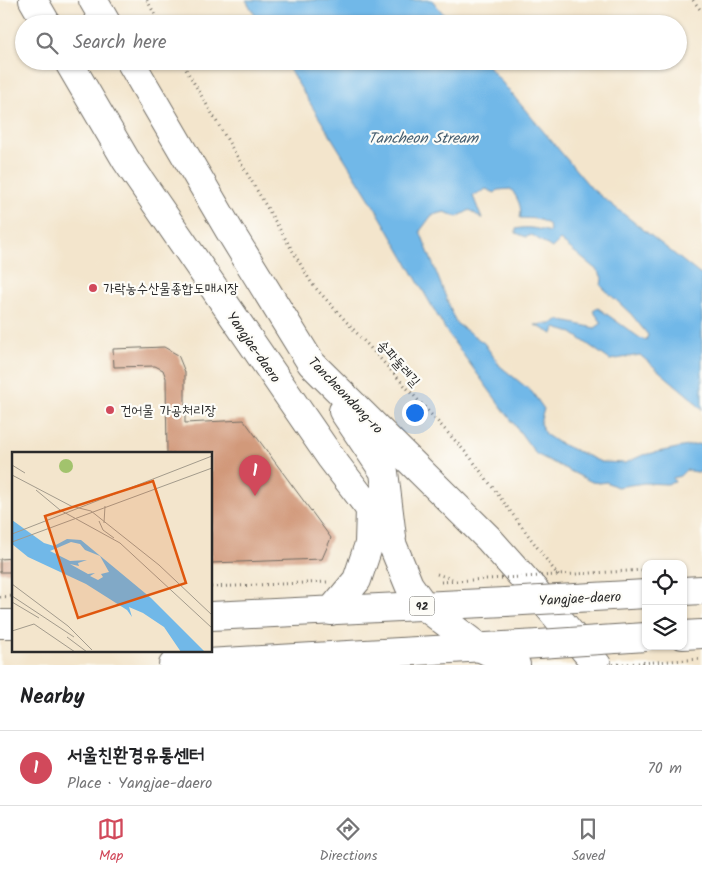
<!DOCTYPE html>
<html lang="en">
<head>
<meta charset="utf-8">
<style>
  :root { --surface:#fff; --page:#f2f2f2; --text:#202124; --muted:#757577; --line:#e0e0e0; --accent:#d1495b }
  body { margin:0; font-family:Kalam,"Poor Story",sans-serif; background:var(--page); color:var(--text) }
  .controls { position:absolute; right:15px; bottom:15px; display:grid; overflow:hidden; border-radius:10px; box-shadow:0 1px 4px #0004 }
  .controls button { width:45px; height:45px; display:grid; place-items:center; padding:0; border:0; border-bottom:1px solid var(--line); background:var(--surface); color:var(--text); font:25px sans-serif }
  .you { position:absolute; left:414px; top:412px; width:18px; height:18px; margin:-12px; border:4px solid #fff; border-radius:50%; background:#1a73e8; box-shadow:0 0 0 8px #1a73e833 }
  .badge { display:grid; place-items:center; width:32px; height:32px; border-radius:50%; background:var(--accent); color:#fff; font-size:16px; font-weight:700 }
  .pin { position:absolute; translate:-50% -41px; filter:drop-shadow(0 1px 2px #0008) }
  .pin::after { content:''; position:absolute; top:26px; width:18px; height:15px; background:inherit; clip-path:polygon(0 0,100% 0,50% 100%) }
  .list { margin:0; padding:0; list-style:none }
  h2 { display:flex; justify-content:space-between; align-items:center; height:65px; margin:0; padding:0 20px; font-size:21px }
  h2 small { font-size:16px; font-weight:400; color:var(--muted) }
  .list li { display:grid; grid-template-columns:32px 1fr auto; gap:15px; align-items:center; box-sizing:border-box; height:75px; padding:0 20px; border-top:1px solid var(--line) }
  .list b { display:block; font-size:19px; white-space:nowrap }
  .list p { margin:0; font-size:16px; white-space:nowrap; color:var(--muted) }
  .list em { font-size:16px; font-style:normal; color:var(--muted) }
  .icon { flex:none; width:28px; height:28px; fill:none; stroke:currentColor; stroke-width:2; stroke-linecap:round; stroke-linejoin:round }
  .map { position:relative; flex:none; width:702px; height:665px; overflow:hidden }
  .search { position:absolute; background:var(--surface); box-shadow:0 1px 4px #0004; left:15px; right:15px; top:15px; height:55px; display:flex; align-items:center; gap:12px; box-sizing:border-box; padding:0 18px; border-radius:28px; color:var(--muted); font-size:19px }
  .sheet { height:140px; background:var(--surface) }
  nav { display:flex; justify-content:space-around; align-items:center; box-sizing:border-box; height:70px; border-top:1px solid var(--line); background:var(--surface); font-size:14px; color:var(--muted) }
  nav a { display:grid; justify-items:center; gap:2px }
  nav .on { color:var(--accent) }
  .map>svg:first-child { display:block }
  .water { fill:#71b8e8; stroke:#4e728a }
  .building { fill:#d1997a }
  .lines { fill:none; stroke-linecap:round; stroke-linejoin:round }
  .secondary-casing { stroke:#716c63; stroke-width:30 }
  .primary-casing { stroke:#716c63; stroke-width:30 }
  .path { stroke:#716c63; stroke-width:3; stroke-dasharray:1 4; stroke-linecap:butt }
  .secondary { stroke:#fff; stroke-width:28 }
  .primary { stroke:#fff; stroke-width:28 }
  .primary-bridge-casing { stroke:#716c63; stroke-width:30; stroke-linecap:butt }
  .path-bridge { stroke:#716c63; stroke-width:3; stroke-dasharray:1 4; stroke-linecap:butt }
  .primary-bridge { stroke:#fff; stroke-width:28 }
  .poi-dot { fill:#d1495b; stroke:#fdfcf7; stroke-width:2 }
  .labels { text-anchor:middle; stroke-width:4.5; stroke-linejoin:round; paint-order:stroke }
  .shield { fill:#fdfcf7; stroke:#6a6a68; stroke-width:1 }
  .shield-label { font-size:12px; font-weight:bold; fill:#2b2b2b }
  .poi-label { font-size:14px; fill:#2b2b2b; stroke:#fdfcf7; text-anchor:start }
  .street-label { font-size:14px; fill:#2b2b2b; stroke:#fdfcf7 }
  .water-label { font-size:15px; font-style:italic; fill:#445c6d; stroke:#fdfcf7 }
  .inset-road { fill:none; stroke:#a39b8c; stroke-width:1 }
  .view { fill:#df570e; fill-opacity:0.15; stroke:#df570e; stroke-width:2.5 }
  .inset-edge { fill:none; stroke:#2b2b2b; stroke-width:2.5 }
</style>
</head>
<body>
<div class="map">
<svg width="702" height="665" viewBox="0 0 702 665">
  <rect width="100%" height="100%" fill="#fdfcf7"/>
  <filter id="ink" filterUnits="userSpaceOnUse"><feTurbulence type="fractalNoise" baseFrequency=".02" numOctaves="2"/><feDisplacementMap in="SourceGraphic" scale="10" xChannelSelector="R" yChannelSelector="G"/><feConvolveMatrix kernelMatrix="1 2 1 2 8 2 1 2 1" color-interpolation-filters="sRGB"/></filter>
  <filter id="wash" filterUnits="userSpaceOnUse"><feTurbulence type="fractalNoise" baseFrequency=".0096" numOctaves="4" result="noise"/><feDisplacementMap in="SourceGraphic" scale="20" xChannelSelector="R" yChannelSelector="G"/><feGaussianBlur stdDeviation="1.12" result="paint"/><feColorMatrix in="noise" values="0 0 0 0 0 0 0 0 0 0 0 0 0 0 0 0 0 1.4 0 .05"/><feComposite in="paint" operator="in"/></filter>
  <g filter="url(#wash)">
    <rect width="100%" height="100%" fill="#f3e5cc"/>
    <!-- water -->
    <path class="water" d="M246,0H432L452,24H260Z
      M284,61H484L592,189L702,276V410L691,398L640,355L610,360L572,333L555,328L553,334L535,325L551,324L558,320L595,328L602,323L593,311L598,308L640,338L646,340L648,335L631,314L601,286L602,278L599,272L560,240L552,248L532,235L526,237L516,233V229C528,226 538,229 550,232L549,225C537,217 533,219 520,218C523,208 517,197 511,189L498,190L495,193L486,189L473,196L482,219L470,210L457,217L445,212L432,215L420,231L456,323L484,343L500,366L532,392L544,409L540,423L545,434L557,442L601,462L625,463L643,455L697,444L702,445V472H697L686,470L680,476L673,478L675,482L667,484L644,483L617,487L606,482L600,483L592,482L536,454L448,334L380,216Z"/>
    <g id="blocks">
      <!-- building -->
      <path class="building" d="M164,347L178,355L185,372V423L244,420L331,538L322,559L211,563V454H167L166,378L163,370L155,366L114,367L113,349Z
        M14,558V572H0V559Z"/>
    </g>
  </g>
  <g filter="url(#ink)">
    <use href="#blocks" fill-opacity="0" stroke="#716c63" stroke-width="1"/>
    <g class="lines">
      <defs>
        <path id="secondary" d="M33,0L47,24
          M93,0L107,24
          M68,61L126,160L331,458L370,509L393,546L409,585L424,606L477,646L516,665
          M130,61L229,230L311,363L488,538L537,593L597,665
          M343,411L384,472L392,537"/>
        <path id="primary" d="M683,591L702,590
          M331,611L357,580L369,544L370,509
          M211,616L505,602
          M0,624H14
          M683,635L702,634
          M173,665L539,644"/>
      </defs>
      <!-- secondary casing -->
      <use href="#secondary" class="secondary-casing"/>
      <!-- primary casing -->
      <use href="#primary" class="primary-casing"/>
      <!-- path -->
      <path class="path" d="M147,0L160,24
        M693,0L702,12
        M181,61L312,284L470,457L560,578
        M437,574L452,579
        M441,582L486,579
        M211,587L328,582
        M0,597L14,596
        M643,662L646,665"/>
      <!-- secondary -->
      <use href="#secondary" class="secondary"/>
      <!-- primary -->
      <use href="#primary" class="primary"/>
      <defs>
        <path id="primary-bridge" d="M505,602L646,594
          M539,644L646,637"/>
      </defs>
      <!-- primary-bridge casing -->
      <use href="#primary-bridge" class="primary-bridge-casing"/>
      <!-- path-bridge -->
      <path class="path-bridge" d="M486,579L646,570
        M608,665L702,659"/>
      <!-- primary-bridge -->
      <use href="#primary-bridge" class="primary-bridge"/>
    </g>
  </g>
  <!-- markers -->
  <g class="poi-dot">
    <circle cx="93" cy="288" r="5"/>
    <circle cx="110" cy="410" r="5"/>
  </g>
  <g class="labels">
    <!-- shield labels -->
    <rect class="shield" x="409.5" y="596.5" width="25" height="19" rx="4"/>
    <g class="shield-label">
      <text x="422" y="610">92</text>
    </g>
    <!-- poi labels -->
    <g class="poi-label">
      <text x="103" y="293">가락농수산물종합도매시장</text>
      <text x="120" y="415">건어물 가공처리장</text>
    </g>
    <!-- street labels -->
    <g class="street-label">
      <text transform="translate(254 347) rotate(55)" y="5">Yangjae-daero</text>
      <text transform="translate(399 363) rotate(48)" y="5">송파둘레길</text>
      <text transform="translate(346 395) rotate(46)" y="5">Tancheondong-ro</text>
      <text transform="translate(580 598) rotate(-3)" y="5">Yangjae-daero</text>
    </g>
    <!-- water labels -->
    <g class="water-label">
      <text x="423" y="143">Tancheon Stream</text>
    </g>
  </g>
  <!-- overview -->
  <g transform="translate(12 452)">
    <rect width="200" height="200" fill="#f3e5cc"/>
    <path d="M47 14a7 7 0 1 1 14 0a7 7 0 1 1-14 0Z" fill="#a2c36d"/>
    <path d="M0,68L32,91L42,94L55,87L69,88L139,146L193,200H169L152,175L131,161L117,155L120,165L115,158L74,132L16,105L0,92ZM59,90L68,92L73,98L88,104L97,120L89,122L91,125L86,128L78,124L83,121L76,122L58,112L67,114L66,111L75,108L58,109L38,99Z" fill="#71b8e8" fill-rule="evenodd"/>
    <path class="inset-road" d="M0,13L13,21M0,23L59,54L79,59L147,113L200,163M24,38L48,58L108,91L200,176M87,69L91,78L102,86M92,71L93,54M0,82L200,4M0,90L200,16M0,132L56,174L80,198M0,144L62,185M0,150L27,166M0,179L22,172L63,200M55,185L75,200"/>
    <path class="view" d="M141,29L174,131L66,166L33,64Z"/>
    <rect width="200" height="200" class="inset-edge"/>
  </g>
</svg>
<div class="controls">
<button><svg class="icon" aria-label="locate" viewBox="0 0 24 24"><circle cx="12" cy="12" r="6"/><path d="M12 2v4M12 18v4M2 12h4M18 12h4"/></svg></button>
<button><svg class="icon" aria-label="layers" viewBox="0 0 24 24"><path d="M12 4l9 5-9 5-9-5zM3 14l9 5 9-5"/></svg></button>
</div>
<div class="you"></div>
<div class="pin badge" style="left:255px;top:496px">1</div>
<div class="search"><svg class="icon" aria-label="search" viewBox="0 0 24 24"><circle cx="10" cy="10" r="6"/><path d="M15 15l6 6"/></svg>Search here</div>
</div>
<section class="sheet">
<h2>Nearby<small></small></h2>
<ul class="list">
<li><span class="badge">1</span><div><b>서울친환경유통센터</b><p>Place · Yangjae-daero</p></div><em>70 m</em></li>
</ul>
</section>
<nav>
<a class="on"><svg class="icon" aria-label="map" viewBox="0 0 24 24"><path d="M3 6l6-2 6 2 6-2v14l-6 2-6-2-6 2zM9 4v14M15 6v14"/></svg>Map</a>
<a><svg class="icon" aria-label="directions" viewBox="0 0 24 24"><path d="M12 3l9 9-9 9-9-9zM9 14v-3h6M13 9l2 2-2 2"/></svg>Directions</a>
<a><svg class="icon" aria-label="saved" viewBox="0 0 24 24"><path d="M7 4h10v16l-5-4-5 4z"/></svg>Saved</a>
</nav>
</body>
</html>
